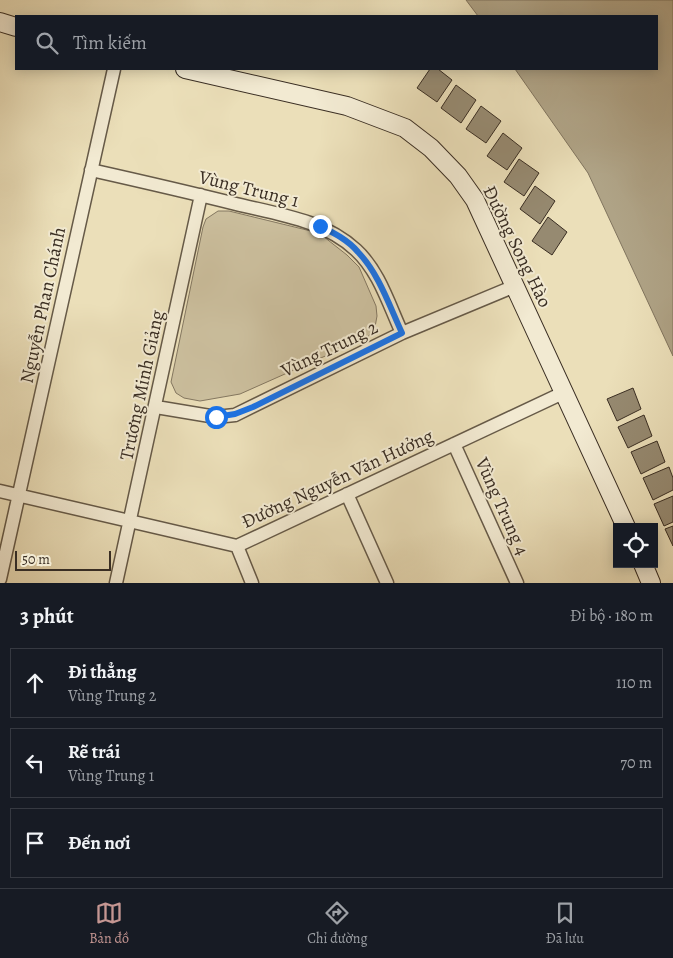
<!DOCTYPE html>
<html lang="vi">
<head>
<meta charset="utf-8">
<style>
  :root { --surface:#171b24; --page:#20242c; --text:#f1f3f6; --muted:#9ea1a6; --line:#363941; --accent:#c59692 }
  body { margin:0; font-family:Alegreya,serif; background:var(--page); color:var(--text) }
  .controls { position:absolute; right:15px; bottom:15px; display:grid; overflow:hidden; border-radius:0px; box-shadow:0 2px 12px #0003 }
  .controls button { width:45px; height:45px; display:grid; place-items:center; padding:0; border:0; border-bottom:1px solid var(--line); background:var(--surface); color:var(--text); font:25px sans-serif }
  .scale { position:absolute; left:15px; bottom:12px; width:96px; box-sizing:border-box; padding-left:5px; border:2px solid #3a2e23; border-top:0; font-size:14px; line-height:18px; white-space:nowrap; color:#3a2e23; -webkit-text-stroke:4px #f2ead2; paint-order:stroke }
  .stop { position:absolute; width:15px; height:15px; margin:-11px; border:4px solid #1a73e8; border-radius:50%; background:#fff }
  .stop.end { background:#1a73e8; border-color:#fff; box-shadow:0 1px 5px #0008 }
  .list { margin:0; padding:0; list-style:none }
  h2 { display:flex; justify-content:space-between; align-items:center; height:65px; margin:0; padding:0 20px; font-size:21px }
  h2 small { font-size:16px; font-weight:400; color:var(--muted) }
  .list li { display:grid; grid-template-columns:32px 1fr auto; gap:15px; align-items:center; box-sizing:border-box; height:70px; margin:0 10px 10px; padding:0 10px; border:1px solid var(--line); border-radius:0px }
  .list b { display:block; font-size:19px; white-space:nowrap }
  .list p { margin:0; font-size:16px; white-space:nowrap; color:var(--muted) }
  .list em { font-size:16px; font-style:normal; color:var(--muted) }
  .icon { flex:none; width:28px; height:28px; fill:none; stroke:currentColor; stroke-width:2; stroke-linecap:round; stroke-linejoin:round }
  .map { position:relative; flex:none; width:673px; height:583px; overflow:hidden }
  .search { position:absolute; background:var(--surface); box-shadow:0 2px 12px #0003; left:15px; right:15px; top:15px; height:55px; display:flex; align-items:center; gap:12px; box-sizing:border-box; padding:0 18px; border-radius:0px; color:var(--muted); font-size:19px }
  .sheet { height:305px; background:var(--surface) }
  nav { display:flex; justify-content:space-around; align-items:center; box-sizing:border-box; height:70px; border-top:1px solid var(--line); background:var(--surface); font-size:14px; color:var(--muted) }
  nav a { display:grid; justify-items:center; gap:2px }
  nav .on { color:var(--accent) }
  .map>svg:first-child { display:block }
  .green { fill:#cdc1a0; stroke:#847862 }
  .water { fill:#afa386; stroke:#80745e }
  .building { fill:#968a71; stroke:#3a2e23 }
  .lines { fill:none; stroke-linecap:round; stroke-linejoin:round }
  .street-casing { stroke:#665a48; stroke-width:15 }
  .secondary-casing { stroke:#3a2e23; stroke-width:20 }
  .street { stroke:#f2ead2; stroke-width:12 }
  .secondary { stroke:#f2ead2; stroke-width:18 }
  .route { stroke:#1a73e8; stroke-width:6 }
  .labels { text-anchor:middle; stroke-width:4; stroke-linejoin:round; paint-order:stroke }
  .street-label { font-size:19px; fill:#3a2e23; stroke:#f2ead2 }
</style>
</head>
<body>
<div class="map">
<svg width="673" height="583" viewBox="0 0 673 583">
  <rect width="100%" height="100%" fill="#ebdfb9"/>
  <filter id="stains"><feTurbulence type="fractalNoise" baseFrequency=".004" numOctaves="4"/><feColorMatrix values="0 0 0 0 .2 0 0 0 0 .09 0 0 0 0 .02 0 0 0 .5 -.17"/></filter>
  <radialGradient id="worn" r=".72"><stop offset=".6" stop-color="#630" stop-opacity="0"/><stop offset="1" stop-color="#630" stop-opacity=".3"/></radialGradient>
  <!-- green -->
  <path class="green" d="M218,211H229L319,233L347,255L359,267L376,306L377,316L375,327L368,337L240,394L200,401L184,398L176,393L171,382L203,227L206,219Z"/>
  <!-- water -->
  <path class="water" d="M466,0H673V356L588,173L515,69H657V16H478Z"/>
  <!-- building -->
  <path class="building" d="M430,69H438L452,80L437,102L417,88Z
    M456,85L476,100L461,123L441,108Z
    M481,106L501,121L486,143L466,129Z
    M503,133L522,148L507,170L487,156Z
    M519,159L539,173L524,196L504,182Z
    M535,186L555,201L540,224L520,209Z
    M548,217L567,232L552,255L532,241Z
    M633,388L641,409L617,421L607,399Z
    M644,415L652,436L628,448L618,427Z
    M657,441L665,462L641,474L631,452Z
    M669,467L673,478V490L653,500L643,478Z
    M673,496V522L664,526L654,504Z
    M673,526V546L665,529Z"/>
  <g class="lines">
    <defs>
      <path id="street" d="M91,170C140,181 188,192 236,204C277,214 324,220 356,250C379,271 389,305 402,333
        M156,407L216,417L235,415L402,333L515,286
        M454,444L517,583
        M0,491L237,546L565,392
        M347,494L387,583
        M237,546L252,583
        M0,579L114,69
        M116,583L201,195"/>
      <path id="secondary" d="M0,22L16,27
        M185,69L347,106L405,128L431,148L458,176L475,200L626,527
        M643,564L651,583"/>
    </defs>
    <!-- street casing -->
    <use href="#street" class="street-casing"/>
    <!-- secondary casing -->
    <use href="#secondary" class="secondary-casing"/>
    <!-- street -->
    <use href="#street" class="street"/>
    <!-- secondary -->
    <use href="#secondary" class="secondary"/>
  </g>
  <g class="lines">
    <!-- route -->
    <path class="route" d="M216,417L235,414L253,407L402,333C389,305 379,274 358,252C348,240 334,233 320,226"/>
  </g>
  <g class="labels">
    <!-- street labels -->
    <g class="street-label">
      <text transform="translate(249 188) rotate(14)" y="7">Vùng Trung 1</text>
      <text transform="translate(518 246) rotate(64)" y="7">Đường Song Hào</text>
      <text transform="translate(42 305) rotate(-78)" y="7">Nguyễn Phan Chánh</text>
      <text transform="translate(329 348) rotate(-26)" y="7">Vùng Trung 2</text>
      <text transform="translate(141 385) rotate(-78)" y="7">Trương Minh Giảng</text>
      <text transform="translate(337 478) rotate(-25)" y="7">Đường Nguyễn Văn Hưởng</text>
      <text transform="translate(503 506) rotate(66)" y="7">Vùng Trung 4</text>
    </g>
  </g>
  <rect width="100%" height="100%" filter="url(#stains)"/>
  <rect width="100%" height="100%" fill="url(#worn)"/>
</svg>
<div class="controls">
<button><svg class="icon" aria-label="locate" viewBox="0 0 24 24"><circle cx="12" cy="12" r="6"/><path d="M12 2v4M12 18v4M2 12h4M18 12h4"/></svg></button>
</div>
<div class="scale">50 m</div>
<div class="stop" style="left:216px;top:417px"></div>
<div class="stop end" style="left:320px;top:226px"></div>
<div class="search"><svg class="icon" aria-label="search" viewBox="0 0 24 24"><circle cx="10" cy="10" r="6"/><path d="M15 15l6 6"/></svg>Tìm kiếm</div>
</div>
<section class="sheet">
<h2>3 phút<small>Đi bộ · 180 m</small></h2>
<ul class="list">
<li><svg class="icon" aria-label="ahead" viewBox="0 0 24 24"><path d="M12 20V5M6 11l6-6 6 6"/></svg><div><b>Đi thẳng</b><p>Vùng Trung 2</p></div><em>110 m</em></li>
<li><svg class="icon" aria-label="left" viewBox="0 0 24 24"><path d="M17 20v-9H6M10 6l-5 5 5 5"/></svg><div><b>Rẽ trái</b><p>Vùng Trung 1</p></div><em>70 m</em></li>
<li><svg class="icon" aria-label="arrive" viewBox="0 0 24 24"><path d="M6 21V4h12l-3 4 3 4H6"/></svg><div><b>Đến nơi</b></div></li>
</ul>
</section>
<nav>
<a class="on"><svg class="icon" aria-label="map" viewBox="0 0 24 24"><path d="M3 6l6-2 6 2 6-2v14l-6 2-6-2-6 2zM9 4v14M15 6v14"/></svg>Bản đồ</a>
<a><svg class="icon" aria-label="directions" viewBox="0 0 24 24"><path d="M12 3l9 9-9 9-9-9zM9 14v-3h6M13 9l2 2-2 2"/></svg>Chỉ đường</a>
<a><svg class="icon" aria-label="saved" viewBox="0 0 24 24"><path d="M7 4h10v16l-5-4-5 4z"/></svg>Đã lưu</a>
</nav>
</body>
</html>
